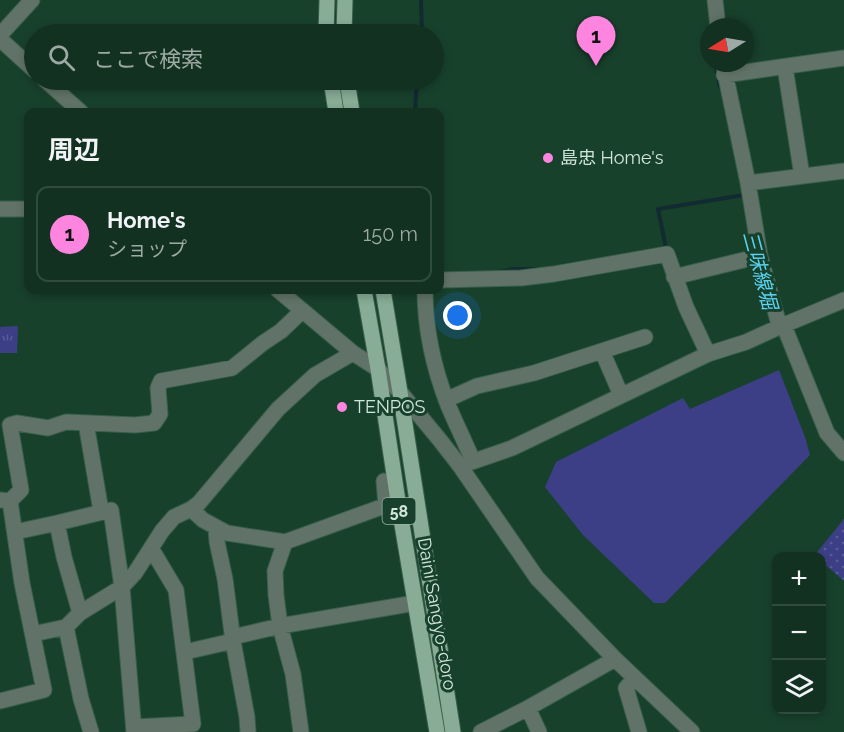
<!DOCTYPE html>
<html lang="ja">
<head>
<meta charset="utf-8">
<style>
  :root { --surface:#123121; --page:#1f3d2e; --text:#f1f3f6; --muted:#9ca9a5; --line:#314c3f; --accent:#fe85df }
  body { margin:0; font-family:Raleway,"Noto Sans JP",sans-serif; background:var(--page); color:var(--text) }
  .controls { position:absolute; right:18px; bottom:18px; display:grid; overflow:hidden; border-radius:12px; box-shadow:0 3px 9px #0003 }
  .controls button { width:54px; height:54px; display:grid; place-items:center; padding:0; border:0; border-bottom:2px solid var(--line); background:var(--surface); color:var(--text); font:30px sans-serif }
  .compass { position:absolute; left:700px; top:18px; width:54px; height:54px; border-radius:50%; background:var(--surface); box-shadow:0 3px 9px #0003; rotate:259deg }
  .you { position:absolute; left:458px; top:316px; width:21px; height:21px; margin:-15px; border:4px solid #fff; border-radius:50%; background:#1a73e8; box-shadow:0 0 0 9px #1a73e833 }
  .badge { display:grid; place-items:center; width:39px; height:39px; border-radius:50%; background:var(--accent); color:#111; font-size:20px; font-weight:700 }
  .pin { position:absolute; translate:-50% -50px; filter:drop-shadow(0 2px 3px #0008) }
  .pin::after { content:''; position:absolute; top:32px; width:21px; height:18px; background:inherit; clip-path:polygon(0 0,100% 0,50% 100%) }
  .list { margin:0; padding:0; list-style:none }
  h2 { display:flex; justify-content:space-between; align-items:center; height:78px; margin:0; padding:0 24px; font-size:26px }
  h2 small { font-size:20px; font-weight:400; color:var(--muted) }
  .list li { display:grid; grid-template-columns:39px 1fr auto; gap:18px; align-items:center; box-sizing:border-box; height:96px; margin:0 12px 12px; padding:0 12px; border:2px solid var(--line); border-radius:12px }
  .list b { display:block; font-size:22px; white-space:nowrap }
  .list p { margin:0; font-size:20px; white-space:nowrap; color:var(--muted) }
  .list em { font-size:20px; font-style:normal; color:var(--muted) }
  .icon { flex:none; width:33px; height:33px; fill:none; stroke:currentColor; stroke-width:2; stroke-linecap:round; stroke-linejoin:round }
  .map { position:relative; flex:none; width:844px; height:732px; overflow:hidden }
  .search { position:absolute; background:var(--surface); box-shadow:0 3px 9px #0003; left:24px; top:24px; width:420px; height:66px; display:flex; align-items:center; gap:15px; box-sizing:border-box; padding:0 21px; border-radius:33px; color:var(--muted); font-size:22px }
  .panel { position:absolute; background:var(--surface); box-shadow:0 3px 9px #0003; left:24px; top:108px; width:420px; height:186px; border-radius:12px }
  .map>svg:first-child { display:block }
  .grass { fill:url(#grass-tufts) }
  .park { fill:url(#park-dots) }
  .pitch { fill:#3c3f85 }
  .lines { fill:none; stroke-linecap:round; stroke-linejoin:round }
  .stream { stroke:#122a31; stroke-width:4 }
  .minor-casing { stroke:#395f4b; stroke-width:17 }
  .major-casing { stroke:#395f4b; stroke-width:17 }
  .minor { stroke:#617368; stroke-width:15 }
  .major { stroke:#88ac96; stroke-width:15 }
  .poi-dot { fill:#fe85df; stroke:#18412c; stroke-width:2 }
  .labels { text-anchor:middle; stroke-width:6; stroke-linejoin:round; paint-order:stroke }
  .shield { fill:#18412c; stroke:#99b4a4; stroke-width:1.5 }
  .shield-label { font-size:16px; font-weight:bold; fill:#d0e6d8 }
  .poi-label { font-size:18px; fill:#d0e6d8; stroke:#18412c; text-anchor:start }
  .street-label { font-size:18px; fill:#d0e6d8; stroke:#18412c }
  .water-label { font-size:20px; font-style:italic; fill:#5ad3f3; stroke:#18412c }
</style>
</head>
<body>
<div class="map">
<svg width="844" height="732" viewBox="0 0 844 732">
  <defs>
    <pattern id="grass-tufts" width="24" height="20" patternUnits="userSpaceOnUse" patternTransform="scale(1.5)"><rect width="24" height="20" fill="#3c3f85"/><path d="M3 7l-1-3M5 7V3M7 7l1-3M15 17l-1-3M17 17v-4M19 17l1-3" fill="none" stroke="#575b96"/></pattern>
    <pattern id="park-dots" width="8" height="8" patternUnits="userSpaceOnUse" patternTransform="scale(1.5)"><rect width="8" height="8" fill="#3c3f85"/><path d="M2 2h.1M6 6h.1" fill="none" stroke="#575b96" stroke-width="1.8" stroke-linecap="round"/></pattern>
  </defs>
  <rect width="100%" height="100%" fill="#18412c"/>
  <!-- grass -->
  <path class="grass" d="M18,326L17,353H0V327Z"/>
  <!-- park -->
  <path class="park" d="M844,519V579L843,580L822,562V556H814Z"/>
  <!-- pitch -->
  <path class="pitch" d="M779,370L805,437L810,455L665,603H654L583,535L545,487L556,462L683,398L690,409Z"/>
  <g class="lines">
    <!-- stream -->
    <path class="stream" d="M421,0L422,34
      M715,63L720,87
      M415,112L417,80
      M663,248H666L658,209L744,195
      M500,272L513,269H538"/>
    <defs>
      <path id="minor" d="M715,0L718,27
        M0,35L32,0
        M0,39L34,70
        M723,63L748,183L760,256L778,321L786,331L827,433L844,453
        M785,67L802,176
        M724,75L844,58
        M45,80L81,112
        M748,183L844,171
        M0,209H28
        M674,277L760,256
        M440,280L521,278L554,274L667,254L686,307L708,354
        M278,290L353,353L378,369L400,392L439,439L460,466L537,578L615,659L692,732
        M425,290C425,328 434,369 448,405C456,424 465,442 473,461
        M602,351L621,395
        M446,400L477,386L534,373L645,337
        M86,423L101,511
        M460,466L512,448L708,354L746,342L779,327L844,300
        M384,481L386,506
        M0,500L10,501L21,490L10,425L17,423L48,428L66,422L135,425L154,423L160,414L158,388L161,381L232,368L263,343L281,331L302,311
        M191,509L203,520L227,533L285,542
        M57,523L64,557L80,613
        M216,528L217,542L225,579L233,641L247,717L248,732
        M15,532L57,523L111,510L122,587L134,732
        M66,627L81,699L91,732
        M33,634L66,627L80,613L122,587L135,573L162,531L174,517L191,509L199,503L278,409L315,375L353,353
        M233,637L280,626L415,603
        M185,652L233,641
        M635,678L626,688L639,732
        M0,701L44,690L22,583L10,501
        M528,708L539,732
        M134,727L193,724L176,590L151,548
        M301,732L293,674L280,626L276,595L275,571L285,542L398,501
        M481,732L528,708L615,659"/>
      <path id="major" d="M326,34L327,0
        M344,34L345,0
        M331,80L336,112
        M347,80L352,112
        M364,290L378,369L398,501L437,732
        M383,290L400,392L453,732"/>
    </defs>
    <!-- minor casing -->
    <use href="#minor" class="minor-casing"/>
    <!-- major casing -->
    <use href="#major" class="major-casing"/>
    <!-- minor -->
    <use href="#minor" class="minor"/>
    <!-- major -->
    <use href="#major" class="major"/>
  </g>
  <!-- markers -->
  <g class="poi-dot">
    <circle cx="548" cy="158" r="6"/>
    <circle cx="342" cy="407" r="6"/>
  </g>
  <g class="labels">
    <!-- shield labels -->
    <rect class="shield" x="382.5" y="498" width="33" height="26" rx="4.5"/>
    <g class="shield-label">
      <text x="399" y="517">58</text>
    </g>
    <!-- poi labels -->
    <g class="poi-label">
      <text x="560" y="164">島忠 Home's</text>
      <text x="354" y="413">TENPOS</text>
    </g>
    <!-- street labels -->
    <g class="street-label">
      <text transform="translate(437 614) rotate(80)" y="6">Daini Sangyo-doro</text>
    </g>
    <!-- water labels -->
    <g class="water-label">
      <text transform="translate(760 270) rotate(75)" y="7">三味線堀</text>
    </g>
  </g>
</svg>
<div class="controls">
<button>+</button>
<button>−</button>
<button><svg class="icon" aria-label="layers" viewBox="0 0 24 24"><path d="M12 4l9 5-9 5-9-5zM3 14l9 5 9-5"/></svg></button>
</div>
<svg class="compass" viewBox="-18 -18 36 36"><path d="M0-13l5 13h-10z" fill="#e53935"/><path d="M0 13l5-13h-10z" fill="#9ca9a5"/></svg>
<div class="you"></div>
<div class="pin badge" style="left:596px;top:66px">1</div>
<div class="search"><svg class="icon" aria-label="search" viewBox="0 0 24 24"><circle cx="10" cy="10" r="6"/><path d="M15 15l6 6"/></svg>ここで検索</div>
<section class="panel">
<h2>周辺<small></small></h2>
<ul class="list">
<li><span class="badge">1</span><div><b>Home's</b><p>ショップ</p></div><em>150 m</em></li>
</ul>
</section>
</div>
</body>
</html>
